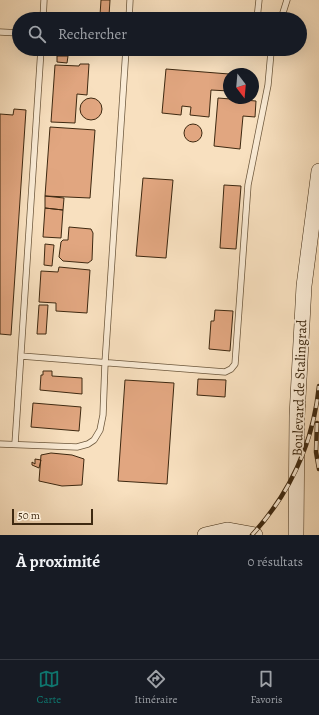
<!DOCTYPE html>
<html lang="fr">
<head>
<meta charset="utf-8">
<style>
  :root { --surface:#171b24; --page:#20242c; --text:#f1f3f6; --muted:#9ea1a6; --line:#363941; --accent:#0f766e }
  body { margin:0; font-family:Alegreya,serif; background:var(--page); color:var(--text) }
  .compass { position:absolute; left:223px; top:68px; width:36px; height:36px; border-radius:50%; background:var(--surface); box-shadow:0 4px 16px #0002; rotate:164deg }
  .scale { position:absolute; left:12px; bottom:10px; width:81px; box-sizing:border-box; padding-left:4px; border:2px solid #3e2911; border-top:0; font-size:11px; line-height:14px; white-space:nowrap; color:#3e2911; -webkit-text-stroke:3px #faebd5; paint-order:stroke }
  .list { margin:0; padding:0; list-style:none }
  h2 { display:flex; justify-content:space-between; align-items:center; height:52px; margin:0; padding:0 16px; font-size:17px }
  h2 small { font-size:13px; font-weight:400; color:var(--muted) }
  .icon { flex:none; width:22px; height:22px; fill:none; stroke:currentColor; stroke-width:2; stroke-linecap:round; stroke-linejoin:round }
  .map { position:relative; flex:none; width:319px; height:535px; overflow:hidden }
  .search { position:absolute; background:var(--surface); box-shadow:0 4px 16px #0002; left:12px; right:12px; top:12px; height:44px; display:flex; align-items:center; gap:10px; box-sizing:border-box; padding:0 14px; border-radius:22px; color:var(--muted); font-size:15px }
  .sheet { height:124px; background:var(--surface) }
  nav { display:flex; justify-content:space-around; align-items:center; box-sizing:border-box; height:56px; border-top:1px solid var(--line); background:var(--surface); font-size:11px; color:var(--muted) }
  nav a { display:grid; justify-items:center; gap:2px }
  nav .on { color:var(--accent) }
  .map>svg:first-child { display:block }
  .building { fill:#e1a680; stroke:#3e2911 }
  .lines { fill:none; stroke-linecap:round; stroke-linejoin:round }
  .service-casing { stroke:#6c573c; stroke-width:7 }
  .secondary-casing { stroke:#3e2911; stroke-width:16 }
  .service { stroke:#faebd5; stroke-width:5.5 }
  .secondary { stroke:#faebd5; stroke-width:15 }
  .rail-casing { stroke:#3e2911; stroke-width:4.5 }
  .rail { stroke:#faebd5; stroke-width:3; stroke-dasharray:9; stroke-linecap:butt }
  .labels { text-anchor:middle; stroke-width:3.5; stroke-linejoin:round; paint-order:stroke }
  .street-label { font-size:14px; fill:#3e2911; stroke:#faebd5 }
</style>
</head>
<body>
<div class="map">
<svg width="319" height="535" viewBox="0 0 319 535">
  <rect width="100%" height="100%" fill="#f8e0bf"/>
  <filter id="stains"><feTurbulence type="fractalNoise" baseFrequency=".005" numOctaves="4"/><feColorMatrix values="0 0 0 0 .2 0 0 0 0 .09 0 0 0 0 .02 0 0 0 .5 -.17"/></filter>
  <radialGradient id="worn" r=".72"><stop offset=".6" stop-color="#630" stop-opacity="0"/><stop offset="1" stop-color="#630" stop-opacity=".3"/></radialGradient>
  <!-- building -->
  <path class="building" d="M101,0H110L109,16L100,15Z
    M57,56H68L67,63L57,62Z
    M80,64H89L87,95L77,94L75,123L51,122L55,65L79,66Z
    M166,69L229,74V91L211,90L209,117L190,115L191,107L182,106L181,115L162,113Z
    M80 109a11 11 0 1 1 22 0a11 11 0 1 1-22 0Z
    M218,98L256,101L255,117L243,116L240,149L214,146Z
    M14,109L26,110L11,335L0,334V114L13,115Z
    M184 133a9 9 0 1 1 18 0a9 9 0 1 1-18 0Z
    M50,127L95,130L90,198L45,196Z
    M143,178L173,180L166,258L136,256Z
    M224,185L241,186L236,249L220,248Z
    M45,196L64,198L63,210L45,208Z
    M45,208L63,210L61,238L43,237Z
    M69,227L91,229L93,233L92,260L88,263L63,261L59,257L61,242L63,240H68Z
    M45,244L54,245L52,266L44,265Z
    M59,267L90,270L87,313L56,311V303L39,302L41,271L58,272Z
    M39,305H48L46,334H37Z
    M215,310L233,311L230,351L209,349L211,321H214Z
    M43,371H52V376L82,378V394L40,390L41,375H43Z
    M198,379L226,380L225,397L197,395Z
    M125,380L174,383L167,484L118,481Z
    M33,403L81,407L79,431L31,427Z
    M51,453L72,455L84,459L82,485L62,486L39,481L41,455Z
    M35,459L41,460L39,468L32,465V462L35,464Z"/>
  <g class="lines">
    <defs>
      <path id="service" d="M43,19L44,0
        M129,19L130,0
        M257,19L259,0
        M281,19L287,0
        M0,32L19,33
        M21,356L225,372L231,369L235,364L248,185L268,85L271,52L232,49
        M0,444L77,447L88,444L94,440L100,430L103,415L105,363L126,49
        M15,444L41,49"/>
      <path id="secondary" d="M205,535L227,530L255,535
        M296,535L297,416L304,286L319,171"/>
    </defs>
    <!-- service casing -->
    <use href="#service" class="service-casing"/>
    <!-- secondary casing -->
    <use href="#secondary" class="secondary-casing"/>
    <!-- service -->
    <use href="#service" class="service"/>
    <!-- secondary -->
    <use href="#secondary" class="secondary"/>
    <defs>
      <path id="rail" d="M317,423L316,452L319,469
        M252,535C291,492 313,444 319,386"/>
    </defs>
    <!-- rail casing -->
    <use href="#rail" class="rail-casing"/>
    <!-- rail -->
    <use href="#rail" class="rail"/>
  </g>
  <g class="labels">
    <!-- street labels -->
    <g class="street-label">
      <text transform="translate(299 388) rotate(-88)" y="5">Boulevard de Stalingrad</text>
    </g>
  </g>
  <rect width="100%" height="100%" filter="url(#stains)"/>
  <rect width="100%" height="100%" fill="url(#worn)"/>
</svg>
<svg class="compass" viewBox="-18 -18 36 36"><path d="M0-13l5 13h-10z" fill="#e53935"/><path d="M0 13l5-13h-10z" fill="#9ea1a6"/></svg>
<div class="scale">50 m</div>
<div class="search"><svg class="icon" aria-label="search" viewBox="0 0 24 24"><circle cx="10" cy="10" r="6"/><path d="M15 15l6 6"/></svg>Rechercher</div>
</div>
<section class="sheet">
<h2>À proximité<small>0 résultats</small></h2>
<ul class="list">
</ul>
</section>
<nav>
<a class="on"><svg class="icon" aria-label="map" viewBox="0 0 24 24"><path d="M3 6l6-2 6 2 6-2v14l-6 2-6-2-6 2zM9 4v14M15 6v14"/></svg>Carte</a>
<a><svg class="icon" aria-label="directions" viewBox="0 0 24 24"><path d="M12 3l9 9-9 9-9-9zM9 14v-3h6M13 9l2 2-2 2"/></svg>Itinéraire</a>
<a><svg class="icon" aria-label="saved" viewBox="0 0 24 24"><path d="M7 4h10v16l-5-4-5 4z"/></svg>Favoris</a>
</nav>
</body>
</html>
